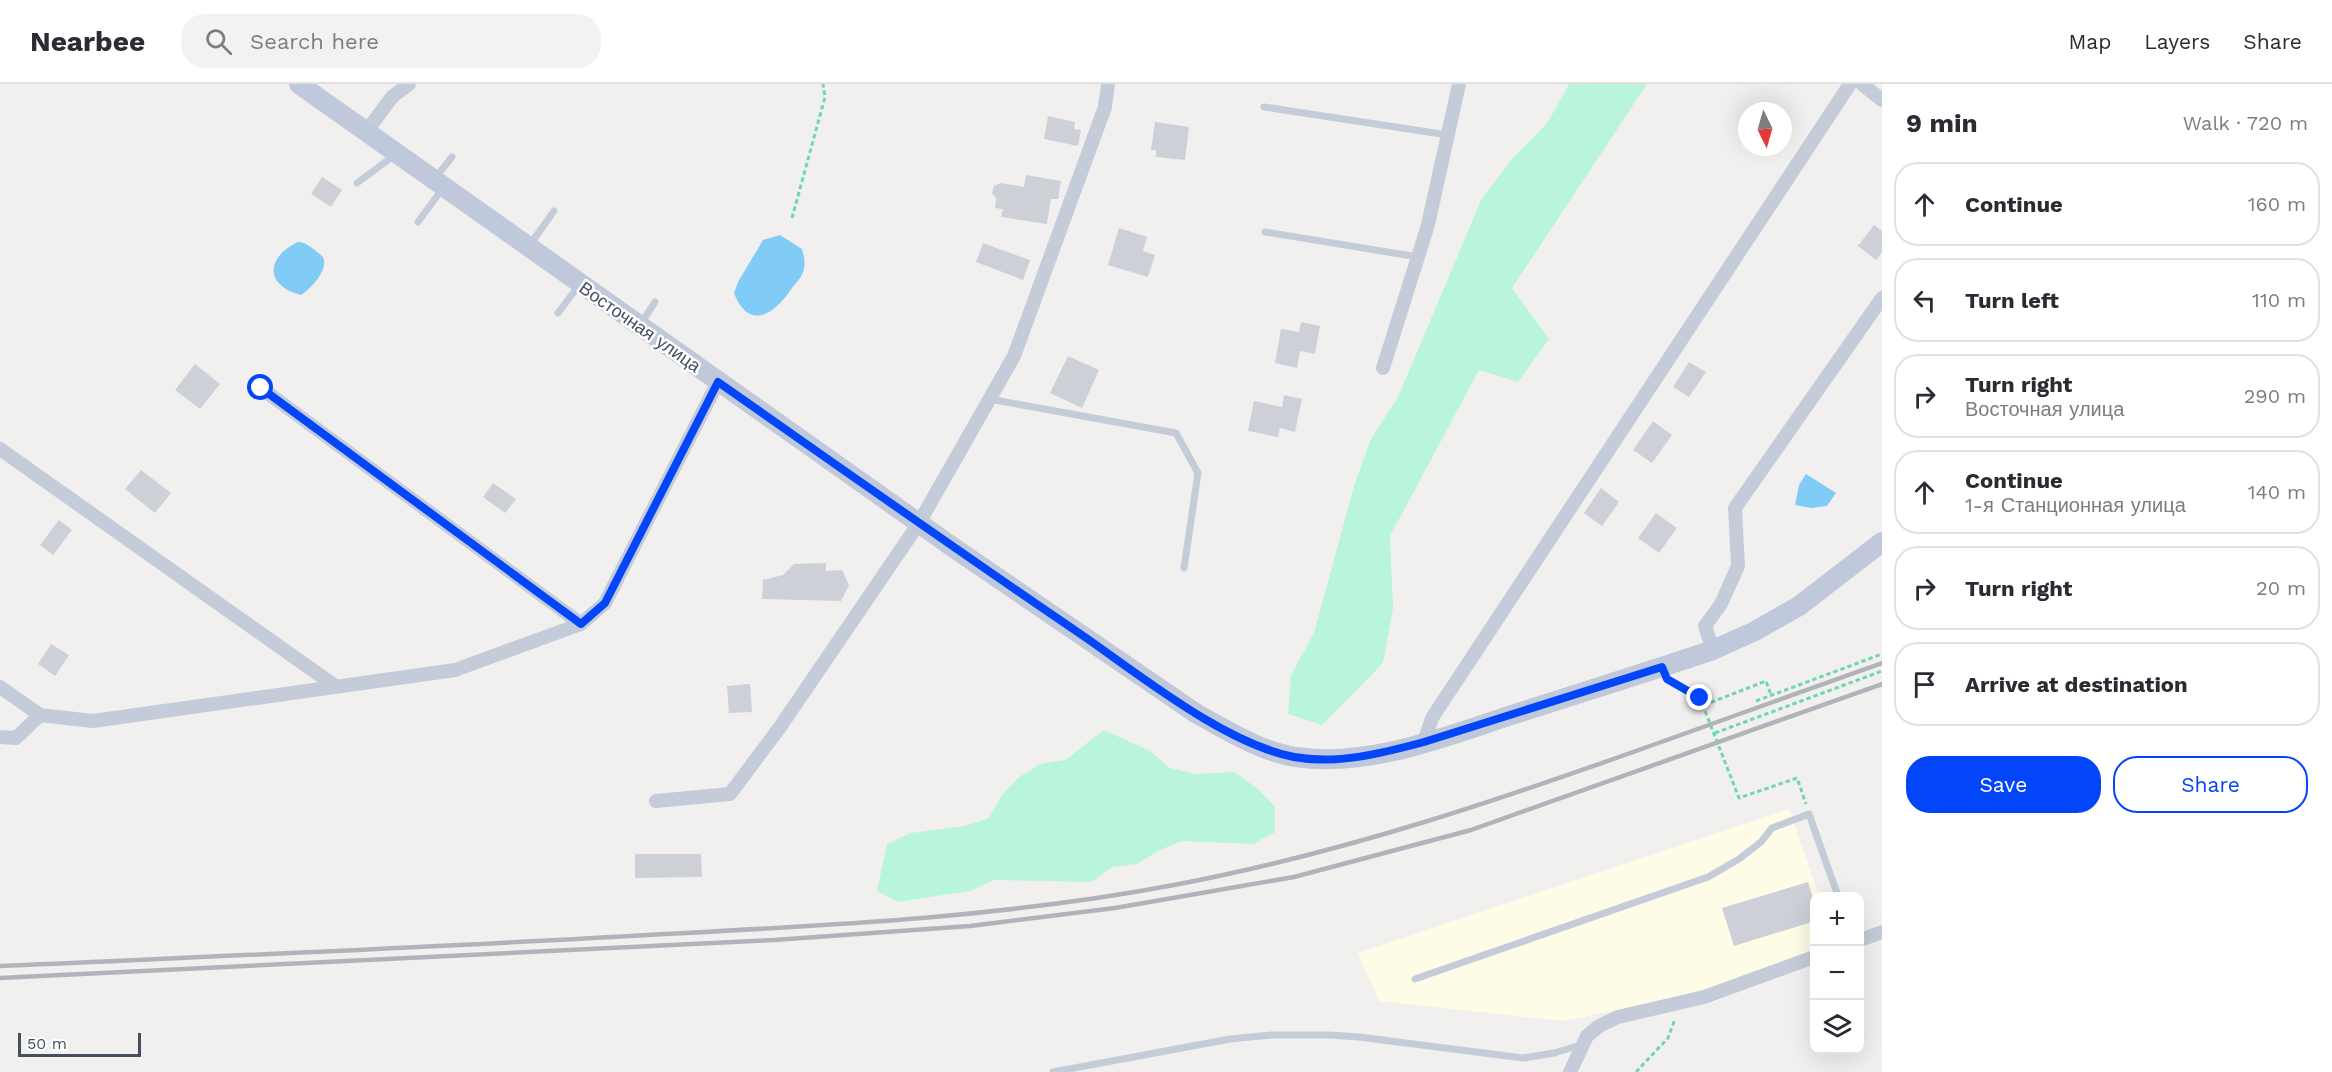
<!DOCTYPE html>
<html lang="en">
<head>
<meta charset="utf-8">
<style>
  :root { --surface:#fff; --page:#f2f2f3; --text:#2b2b33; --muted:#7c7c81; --line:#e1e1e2; --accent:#0345f9 }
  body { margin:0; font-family:"Work Sans",sans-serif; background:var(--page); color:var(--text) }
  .controls { position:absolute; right:18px; bottom:18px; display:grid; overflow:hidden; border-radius:12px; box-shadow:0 6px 24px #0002 }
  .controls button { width:54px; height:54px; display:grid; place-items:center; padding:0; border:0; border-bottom:2px solid var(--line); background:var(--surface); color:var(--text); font:30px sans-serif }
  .compass { position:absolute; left:1738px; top:18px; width:54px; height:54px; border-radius:50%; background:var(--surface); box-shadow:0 6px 24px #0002; rotate:175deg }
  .scale { position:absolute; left:18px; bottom:15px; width:123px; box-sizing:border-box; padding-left:6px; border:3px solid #454f60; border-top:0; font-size:16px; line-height:21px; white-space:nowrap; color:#454f60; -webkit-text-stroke:4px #fff; paint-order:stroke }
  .stop { position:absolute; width:18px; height:18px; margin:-14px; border:4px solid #0345f9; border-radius:50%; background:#fff }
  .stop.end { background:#0345f9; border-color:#fff; box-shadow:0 2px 6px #0008 }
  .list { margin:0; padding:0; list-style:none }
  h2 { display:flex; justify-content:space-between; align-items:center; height:78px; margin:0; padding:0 24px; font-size:26px }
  h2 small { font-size:20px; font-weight:400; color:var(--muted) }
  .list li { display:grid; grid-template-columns:39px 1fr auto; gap:18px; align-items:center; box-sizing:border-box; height:84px; margin:0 12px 12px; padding:0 12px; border:2px solid var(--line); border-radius:24px }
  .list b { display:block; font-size:22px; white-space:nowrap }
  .list p { margin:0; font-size:20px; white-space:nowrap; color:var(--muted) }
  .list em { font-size:20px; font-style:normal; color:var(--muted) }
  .actions { display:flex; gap:12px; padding:18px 24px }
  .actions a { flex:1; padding:14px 0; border:2px solid var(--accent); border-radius:24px; text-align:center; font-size:21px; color:var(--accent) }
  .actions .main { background:var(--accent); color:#fff }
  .icon { flex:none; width:33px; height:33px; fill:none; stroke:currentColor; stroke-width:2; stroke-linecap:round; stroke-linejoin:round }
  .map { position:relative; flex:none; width:1882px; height:988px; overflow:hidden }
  header { display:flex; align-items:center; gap:36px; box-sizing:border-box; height:84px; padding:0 30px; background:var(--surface); border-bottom:2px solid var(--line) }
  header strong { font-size:28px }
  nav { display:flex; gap:33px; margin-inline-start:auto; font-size:21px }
  .search { width:420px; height:54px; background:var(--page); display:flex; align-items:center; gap:15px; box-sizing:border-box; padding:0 21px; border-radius:24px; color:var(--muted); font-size:22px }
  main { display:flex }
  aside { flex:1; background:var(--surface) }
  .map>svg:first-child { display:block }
  .commercial { fill:#fefbe7 }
  .green { fill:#b9f5da }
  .water { fill:#81cbf7 }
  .building { fill:#ced0d8 }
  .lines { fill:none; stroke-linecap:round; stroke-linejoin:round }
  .path { stroke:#6dd7b4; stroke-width:3; stroke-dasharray:4.5 3; stroke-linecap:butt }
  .service { stroke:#c4ccd9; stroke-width:7 }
  .minor { stroke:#c4ccd9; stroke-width:14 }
  .secondary { stroke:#c0c8db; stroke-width:20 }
  .rail { stroke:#b1b3bb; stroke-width:4.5 }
  .route { stroke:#0345f9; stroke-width:8 }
  .labels { text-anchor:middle; stroke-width:5; stroke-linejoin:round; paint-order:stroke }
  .street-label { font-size:18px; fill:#454f60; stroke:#fff }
</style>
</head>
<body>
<header>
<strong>Nearbee</strong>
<div class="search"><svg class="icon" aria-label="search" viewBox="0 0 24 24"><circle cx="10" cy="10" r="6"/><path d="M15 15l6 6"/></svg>Search here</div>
<nav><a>Map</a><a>Layers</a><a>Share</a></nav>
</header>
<main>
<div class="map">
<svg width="1882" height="988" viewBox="0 0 1882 988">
  <rect width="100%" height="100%" fill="#f2f0ef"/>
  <!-- commercial -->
  <path class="commercial" d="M1789,725L1819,812H1814V873L1736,902L1563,937L1379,917L1358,869Z"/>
  <!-- green -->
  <path class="green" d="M1569,0H1647L1512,204L1549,255L1518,298L1479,286L1390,452L1393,524L1383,579L1322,641L1288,630L1291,591L1314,549L1354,402L1371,355L1398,313L1482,114L1513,74L1548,38Z
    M1104,646L1150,667L1170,684L1196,690L1234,688L1258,705L1275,723V748L1253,760L1181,757L1158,767L1137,780L1112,783L1091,798L994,796L970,807L898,818L877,807L887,760L911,749L965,742L989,734L1001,712L1018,694L1040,680L1065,676Z"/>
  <!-- water -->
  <path class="water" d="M780,151L802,165C804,172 806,180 803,188C801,194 796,199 792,204C775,230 749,248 734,209L738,198L763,156Z
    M298,158C305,158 309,162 315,166C317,168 320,170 322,172C331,184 310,206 301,211C263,201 267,172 298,158Z
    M1806,390L1836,409L1827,422L1811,424L1795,421L1799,401Z"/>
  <!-- building -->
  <path class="building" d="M1048,32L1075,38L1074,45L1081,46L1078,62L1044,55Z
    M1155,38L1189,43L1185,76L1156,73V66H1151Z
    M1026,91L1061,97L1058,115H1051L1047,140L1001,133L1003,125L995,124L996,114L992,109L994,102L1001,99L1024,103Z
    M322,93L342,106L331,123L311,110Z
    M1874,141L1882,147V168L1876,176L1858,162Z
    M1119,144L1147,153L1143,167L1155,171L1148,193L1108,181Z
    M983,159L1030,176L1023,196L976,178Z
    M1301,238L1320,242L1315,270L1300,267L1297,284L1275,279L1281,245L1299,248Z
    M1068,272L1099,286L1082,324L1050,309Z
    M1689,278L1706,288L1689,313L1673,303Z
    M195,280L220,300L200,325L175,306Z
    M1284,311L1302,315L1295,348L1280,344L1278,353L1248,347L1254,317L1282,323Z
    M1653,337L1672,351L1652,379L1633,366Z
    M141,386L171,409L155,429L125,405Z
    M493,399L516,415L505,429L483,413Z
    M1601,404L1619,418L1602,442L1584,429Z
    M1656,429L1677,444L1659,469L1638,454Z
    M59,436L72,446L53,471L40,461Z
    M826,479V487L842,486L849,501L841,517L762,515L763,496L783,491L794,480Z
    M51,560L69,571L55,592L38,580Z
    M750,600L752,628L729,629L727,602Z
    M635,770H701L702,793L635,794Z
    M1808,798L1815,821V837L1734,862L1722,824Z"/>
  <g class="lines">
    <!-- path -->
    <path class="path" d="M792,134L825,13L823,0
      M1673,599L1700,614L1739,714L1797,694L1806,720
      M1756,617L1882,570
      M1704,621L1766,597L1771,611
      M1715,649L1882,587
      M1636,988L1668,954L1675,935"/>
    <!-- service -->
    <path class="service" d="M1264,23L1448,51
      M435,94L452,73
      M357,99L396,70
      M418,138L443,104
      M1265,148L1418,173
      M529,162L554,127
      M558,229L580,200
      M640,241L655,218
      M989,315L1176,349L1198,389L1184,484
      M1415,895L1708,793L1739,775L1761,758L1772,744L1809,730L1838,812
      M1053,988L1230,955L1271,951H1330L1359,953L1523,974L1554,969L1581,961"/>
    <!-- minor -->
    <path class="minor" d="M1862,0L1882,16
      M366,48L392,13L409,0
      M1383,284L1428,141L1459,0
      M261,304L581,540
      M0,365L335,602
      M1713,566L1705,542L1721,520L1738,482L1735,424L1882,214
      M0,603L40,631L93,637L455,586L581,540L605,519L718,298
      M0,653L16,654L40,631
      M1424,658L1432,634L1850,0
      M656,717L730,710L780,643L919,439L1014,272L1105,23L1108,0
      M1860,856L1882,848
      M1570,988L1587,952L1599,942L1618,933L1704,913L1814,873"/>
    <!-- secondary -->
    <path class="secondary" d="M299,0L954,464L1197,630C1227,646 1261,668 1296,673C1371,684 1448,651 1518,629C1583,608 1648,588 1713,566L1755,547L1799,522L1882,458"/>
    <!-- rail -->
    <path class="rail" d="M0,882C222,872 444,863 665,850C837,841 1004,833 1174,801C1344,769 1502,715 1664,657C1737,631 1809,605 1882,579
      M0,894L774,856L970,842L1115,824L1294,793L1471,746L1882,600"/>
  </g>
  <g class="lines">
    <!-- route -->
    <path class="route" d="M261,304L581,540L605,519L718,298C838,382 958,467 1079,549C1139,590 1223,659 1294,673C1337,681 1383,669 1424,658L1662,583L1667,595L1700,614"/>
  </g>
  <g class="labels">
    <!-- street labels -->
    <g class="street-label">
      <text transform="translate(640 243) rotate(35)" y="6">Восточная улица</text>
    </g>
  </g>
</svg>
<div class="controls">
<button>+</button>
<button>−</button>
<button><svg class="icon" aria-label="layers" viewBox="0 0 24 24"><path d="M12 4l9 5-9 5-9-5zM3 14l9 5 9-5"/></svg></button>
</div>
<svg class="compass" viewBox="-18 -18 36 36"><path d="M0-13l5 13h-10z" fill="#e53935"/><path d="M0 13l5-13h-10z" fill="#7c7c81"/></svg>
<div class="scale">50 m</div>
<div class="stop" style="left:261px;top:304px"></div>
<div class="stop end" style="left:1700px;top:614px"></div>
</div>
<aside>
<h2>9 min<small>Walk · 720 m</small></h2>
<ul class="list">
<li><svg class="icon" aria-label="ahead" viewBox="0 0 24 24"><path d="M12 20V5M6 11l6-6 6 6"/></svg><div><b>Continue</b></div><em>160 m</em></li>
<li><svg class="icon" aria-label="left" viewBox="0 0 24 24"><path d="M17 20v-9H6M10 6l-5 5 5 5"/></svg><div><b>Turn left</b></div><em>110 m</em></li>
<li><svg class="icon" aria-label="right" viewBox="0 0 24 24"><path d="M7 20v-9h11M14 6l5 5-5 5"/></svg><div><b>Turn right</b><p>Восточная улица</p></div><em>290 m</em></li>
<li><svg class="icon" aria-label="ahead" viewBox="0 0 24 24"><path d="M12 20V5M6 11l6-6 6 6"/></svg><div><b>Continue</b><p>1-я Станционная улица</p></div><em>140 m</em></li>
<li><svg class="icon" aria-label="right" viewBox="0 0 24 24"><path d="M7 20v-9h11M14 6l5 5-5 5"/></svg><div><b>Turn right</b></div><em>20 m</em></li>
<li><svg class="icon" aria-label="arrive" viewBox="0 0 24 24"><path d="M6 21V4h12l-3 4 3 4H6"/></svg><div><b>Arrive at destination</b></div></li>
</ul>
<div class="actions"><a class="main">Save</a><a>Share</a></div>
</aside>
</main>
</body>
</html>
